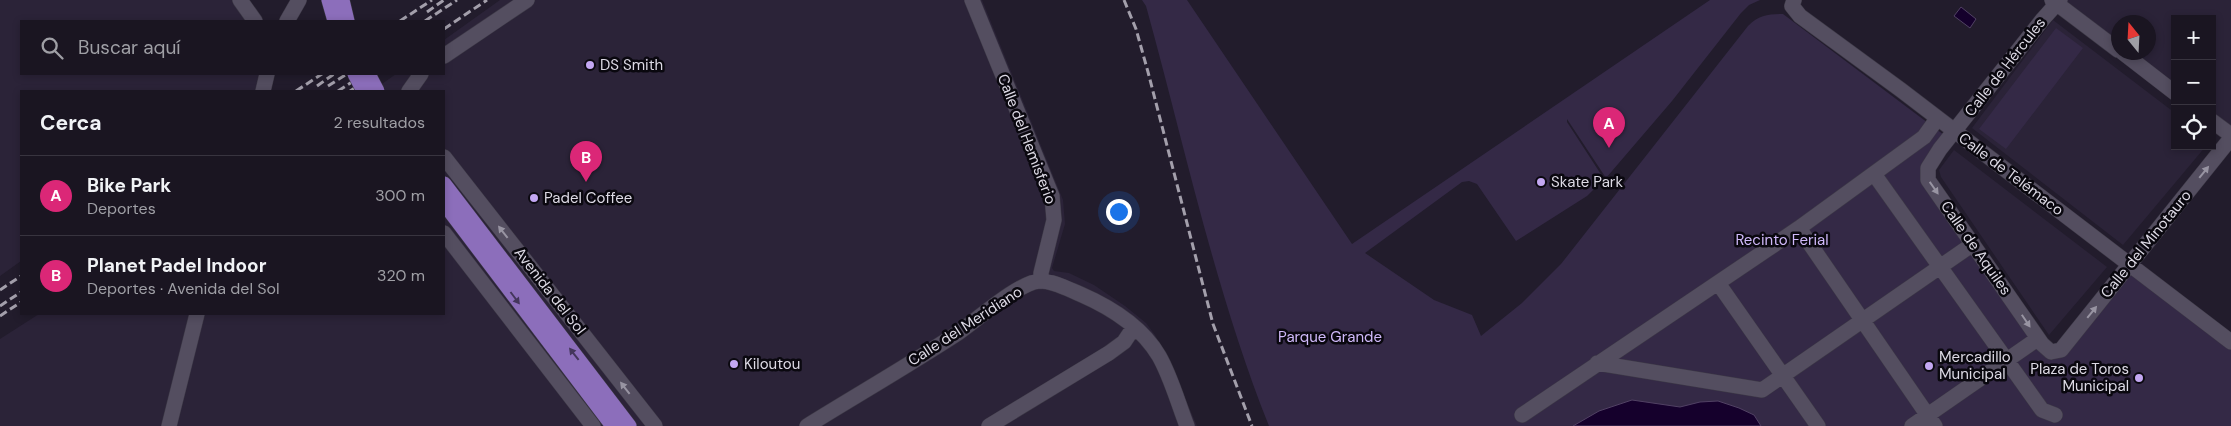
<!DOCTYPE html>
<html lang="es">
<head>
<meta charset="utf-8">
<style>
  :root { --surface:#1a1521; --page:#27222e; --text:#f1f3f6; --muted:#9f9fa5; --line:#38343f; --accent:#db2777 }
  body { margin:0; font-family:"DM Sans",sans-serif; background:var(--page); color:var(--text) }
  .controls { position:absolute; right:15px; top:15px; display:grid; overflow:hidden; border-radius:0px; box-shadow:0 2px 8px #0003 }
  .controls button { width:45px; height:45px; display:grid; place-items:center; padding:0; border:0; border-bottom:1px solid var(--line); background:var(--surface); color:var(--text); font:25px sans-serif }
  .compass { position:absolute; left:2111px; top:15px; width:45px; height:45px; border-radius:50%; background:var(--surface); box-shadow:0 2px 8px #0003; rotate:342deg }
  .you { position:absolute; left:1118px; top:211px; width:18px; height:18px; margin:-12px; border:4px solid #fff; border-radius:50%; background:#1a73e8; box-shadow:0 0 0 8px #1a73e833 }
  .badge { display:grid; place-items:center; width:32px; height:32px; border-radius:50%; background:var(--accent); color:#fff; font-size:16px; font-weight:700 }
  .pin { position:absolute; translate:-50% -41px; filter:drop-shadow(0 1px 2px #0008) }
  .pin::after { content:''; position:absolute; top:26px; width:18px; height:15px; background:inherit; clip-path:polygon(0 0,100% 0,50% 100%) }
  .list { margin:0; padding:0; list-style:none }
  h2 { display:flex; justify-content:space-between; align-items:center; height:65px; margin:0; padding:0 20px; font-size:21px }
  h2 small { font-size:16px; font-weight:400; color:var(--muted) }
  .list li { display:grid; grid-template-columns:32px 1fr auto; gap:15px; align-items:center; box-sizing:border-box; height:80px; padding:0 20px; border-top:1px solid var(--line) }
  .list b { display:block; font-size:19px; white-space:nowrap }
  .list p { margin:0; font-size:16px; white-space:nowrap; color:var(--muted) }
  .list em { font-size:16px; font-style:normal; color:var(--muted) }
  .icon { flex:none; width:28px; height:28px; fill:none; stroke:currentColor; stroke-width:2; stroke-linecap:round; stroke-linejoin:round }
  .map { position:relative; flex:none; width:2231px; height:426px; overflow:hidden }
  .search { position:absolute; background:var(--surface); box-shadow:0 2px 8px #0003; left:20px; top:20px; width:425px; height:55px; display:flex; align-items:center; gap:12px; box-sizing:border-box; padding:0 18px; border-radius:0px; color:var(--muted); font-size:19px }
  .panel { position:absolute; background:var(--surface); box-shadow:0 2px 8px #0003; left:20px; top:90px; width:425px; height:225px; border-radius:0px }
  .map>svg:first-child { display:block }
  .built { fill:#2b2338 }
  .green { fill:#342946 }
  .water { fill:#15002c; stroke:#514164 }
  .lines { fill:none; stroke-linecap:round; stroke-linejoin:round }
  .minor-casing { stroke:#3d3946; stroke-width:16 }
  .major-casing { stroke:#3d3946; stroke-width:16 }
  .minor { stroke:#544e60; stroke-width:15 }
  .major { stroke:#8c6ebb; stroke-width:15 }
  .rail { stroke:#a39fab; stroke-width:3; stroke-dasharray:8 4; stroke-linecap:butt }
  .major-bridge-casing { stroke:#3d3946; stroke-width:16; stroke-linecap:butt }
  .major-bridge { stroke:#8c6ebb; stroke-width:15 }
  .oneway { fill:#9894a2 }
  .oneway2 { fill:#44365c }
  .poi-dot { fill:#c3a7f2; stroke:#0a080f; stroke-width:2 }
  .labels { text-anchor:middle; stroke-width:5; stroke-linejoin:round; paint-order:stroke }
  .poi-label { font-size:15px; fill:#dddae5; stroke:#0a080f; text-anchor:start }
  .street-label { font-size:15px; fill:#dddae5; stroke:#0a080f }
  .park-label { font-size:15px; fill:#d0b9fa; stroke:#0a080f }
</style>
</head>
<body>
<div class="map">
<svg width="2231" height="426" viewBox="0 0 2231 426">
  <rect width="100%" height="100%" fill="#221c2c"/>
  <!-- built -->
  <path class="built" d="M0,0H240L255,21H21V74H267L263,91H21V261L0,276Z
    M500,0H982L1063,200L1065,224L1052,268L1054,271L1069,273L1094,285L1125,306L1146,323L1155,335L1169,361L1197,426H0V339L39,314H444V91H372L396,74H444V40Z
    M2060,0H2231V135L2212,121V19H2175V93L2122,53L2148,52V22H2118V50Z
    M2053,20L2175,113V146H2206L2123,245L1972,128Z
    M1954,150L2107,267L2049,335L1941,177L1939,170Z"/>
  <!-- green -->
  <path class="green" d="M1142,0H1187L1352,244L1710,0H1760L1749,5L1741,13L1672,101L1606,178L1567,119V122L1604,179L1587,196L1516,241L1477,184L1469,181L1462,182L1365,253L1434,300L1472,315L1481,336L1522,303L1561,264L1748,26C1759,15 1768,14 1783,14L1948,138L1928,168L2051,352L2130,264L2231,342V426H1269C1215,291 1185,147 1146,6Z
    M2056,28L2083,48L2006,149L1979,129Z"/>
  <!-- water -->
  <path class="water" d="M1961,7L1976,19L1970,28L1954,16Z
    M1632,400L1680,407L1700,402L1718,401L1739,408L1754,415L1761,426H1573L1599,411Z"/>
  <g class="lines">
    <defs>
      <path id="minor" d="M240,0L255,21
        M972,0L1052,196L1054,220L1041,273V281
        M1794,0L1792,6L1800,16L1901,90L2231,342
        M2052,0L2118,50
        M2060,0L2043,19L1940,149L1928,168V180L2042,344L2051,352L2061,350L2231,138
        M287,21L299,0
        M2122,52L2175,93
        M444,56L527,0
        M263,91L267,74
        M409,91L421,74
        M2212,121L2231,135
        M444,157L655,426
        M1874,174L2042,410L2055,415
        M1799,228L1935,426
        M444,233L593,426
        M1718,283L1818,426
        M1597,363L1762,390L1973,244
        M1522,415L1799,228L1924,137L1937,119
        M169,426L197,314
        M807,426C857,395 909,365 958,333C977,320 1019,282 1040,281C1053,281 1068,289 1080,294C1110,307 1142,327 1159,356C1171,377 1178,403 1187,426
        M989,426L1109,353L1124,342L1134,327
        M1912,426L2033,342"/>
      <path id="major" d="M329,0L335,21
        M342,0L347,21
        M444,184L629,426
        M444,203L613,426"/>
    </defs>
    <!-- minor casing -->
    <use href="#minor" class="minor-casing"/>
    <!-- major casing -->
    <use href="#major" class="major-casing"/>
    <!-- minor -->
    <use href="#minor" class="minor"/>
    <!-- major -->
    <use href="#major" class="major"/>
    <!-- rail -->
    <path class="rail" d="M1124,0L1136,29L1148,72L1213,324L1252,426
      M427,12L444,0
      M400,21L432,0
      M425,21L457,0
      M444,29L487,0
      M317,86L334,74
      M328,86L347,74
      M296,91L322,74
      M338,91L355,80
      M350,91L377,74
      M0,290L21,276
      M0,306L21,292
      M0,316L21,302"/>
    <defs>
      <path id="major-bridge" d="M355,74L364,91
        M368,74L377,91"/>
    </defs>
    <!-- major-bridge casing -->
    <use href="#major-bridge" class="major-bridge-casing"/>
    <!-- major-bridge -->
    <use href="#major-bridge" class="major-bridge"/>
  </g>
  <!-- one-way arrows -->
  <defs><path id="oneway-solid" d="M-6-.8H1V-3.2L6.5 0L1 3.2V.8H-6Z" transform="scale(1.25)"/></defs>
  <g class="oneway">
    <use href="#oneway-solid" transform="translate(2204 172) rotate(-51)"/>
    <use href="#oneway-solid" transform="translate(1934 188) rotate(55)"/>
    <use href="#oneway-solid" transform="translate(503 232) rotate(-128)"/>
    <use href="#oneway-solid" transform="translate(2092 312) rotate(-51)"/>
    <use href="#oneway-solid" transform="translate(2026 321) rotate(56)"/>
    <use href="#oneway-solid" transform="translate(625 388) rotate(-128)"/>
  </g>
  <g class="oneway2">
    <use href="#oneway-solid" transform="translate(515 298) rotate(53)"/>
    <use href="#oneway-solid" transform="translate(574 354) rotate(-128)"/>
  </g>
  <!-- markers -->
  <g class="poi-dot">
    <circle cx="590" cy="65" r="5"/>
    <circle cx="1541" cy="182" r="5"/>
    <circle cx="534" cy="198" r="5"/>
    <circle cx="734" cy="364" r="5"/>
    <circle cx="1929" cy="366" r="5"/>
    <circle cx="2139" cy="378" r="5"/>
  </g>
  <g class="labels">
    <!-- poi labels -->
    <g class="poi-label">
      <text x="600" y="70">DS Smith</text>
      <text x="1551" y="187">Skate Park</text>
      <text x="544" y="203">Padel Coffee</text>
      <text x="1939" y="362">Mercadillo<tspan x="1939" dy="17">Municipal</tspan></text>
      <text x="744" y="369">Kiloutou</text>
      <text x="2129" y="374" text-anchor="end">Plaza de Toros<tspan x="2129" dy="17">Municipal</tspan></text>
    </g>
    <!-- street labels -->
    <g class="street-label">
      <text transform="translate(2005 67) rotate(-52)" y="5">Calle de Hércules</text>
      <text transform="translate(1027 139) rotate(69)" y="5">Calle del Hemisferio</text>
      <text transform="translate(2011 174) rotate(37)" y="5">Calle de Telémaco</text>
      <text transform="translate(2146 244) rotate(-51)" y="5">Calle del Minotauro</text>
      <text transform="translate(1976 248) rotate(55)" y="5">Calle de Aquiles</text>
      <text transform="translate(550 291) rotate(52)" y="5">Avenida del Sol</text>
      <text transform="translate(965 326) rotate(-33)" y="5">Calle del Meridiano</text>
    </g>
    <!-- park labels -->
    <g class="park-label">
      <text x="1782" y="245">Recinto Ferial</text>
      <text x="1330" y="342">Parque Grande</text>
    </g>
  </g>
</svg>
<div class="controls">
<button>+</button>
<button>−</button>
<button><svg class="icon" aria-label="locate" viewBox="0 0 24 24"><circle cx="12" cy="12" r="6"/><path d="M12 2v4M12 18v4M2 12h4M18 12h4"/></svg></button>
</div>
<svg class="compass" viewBox="-18 -18 36 36"><path d="M0-13l5 13h-10z" fill="#e53935"/><path d="M0 13l5-13h-10z" fill="#9f9fa5"/></svg>
<div class="you"></div>
<div class="pin badge" style="left:1609px;top:148px">A</div>
<div class="pin badge" style="left:586px;top:182px">B</div>
<div class="search"><svg class="icon" aria-label="search" viewBox="0 0 24 24"><circle cx="10" cy="10" r="6"/><path d="M15 15l6 6"/></svg>Buscar aquí</div>
<section class="panel">
<h2>Cerca<small>2 resultados</small></h2>
<ul class="list">
<li><span class="badge">A</span><div><b>Bike Park</b><p>Deportes</p></div><em>300 m</em></li>
<li><span class="badge">B</span><div><b>Planet Padel Indoor</b><p>Deportes · Avenida del Sol</p></div><em>320 m</em></li>
</ul>
</section>
</div>
</body>
</html>
